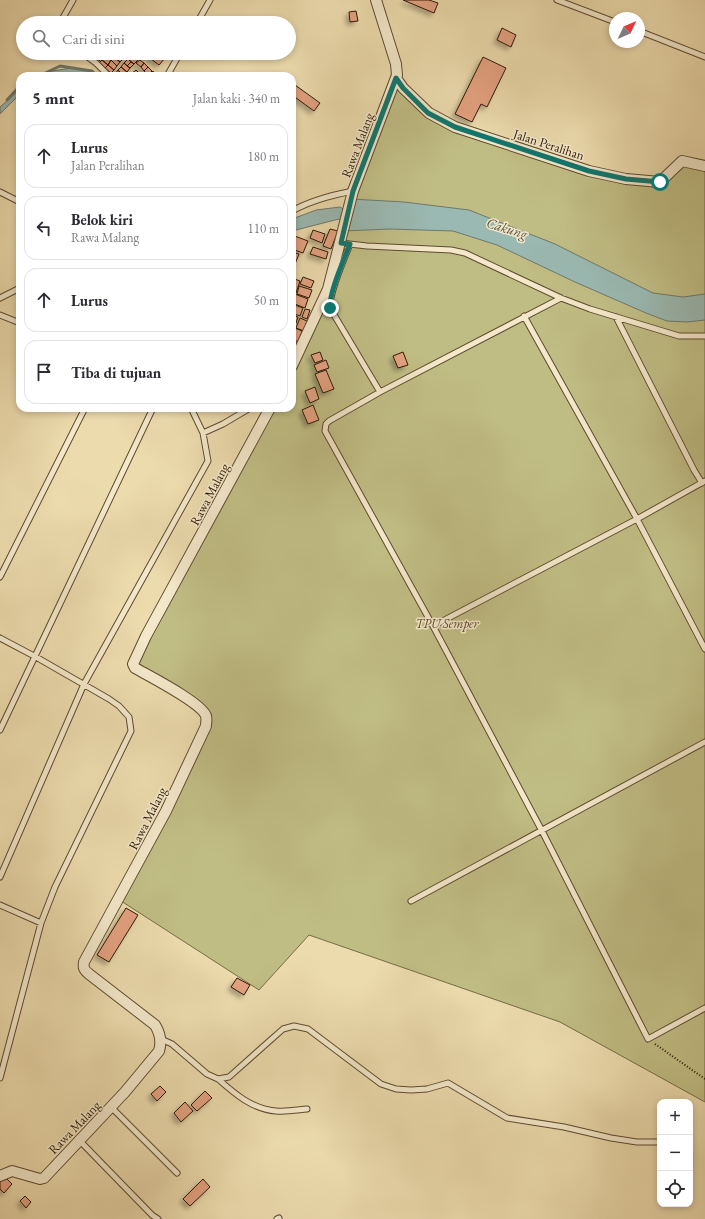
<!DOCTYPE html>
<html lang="id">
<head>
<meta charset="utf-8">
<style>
  :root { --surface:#fff; --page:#f7f7f7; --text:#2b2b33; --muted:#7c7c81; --line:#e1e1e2 }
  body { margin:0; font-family:"EB Garamond",serif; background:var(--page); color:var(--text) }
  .controls { position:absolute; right:12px; bottom:12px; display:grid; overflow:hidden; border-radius:8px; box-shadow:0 2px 6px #0003 }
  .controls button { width:36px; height:36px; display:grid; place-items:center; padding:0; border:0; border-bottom:1px solid var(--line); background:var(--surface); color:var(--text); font:20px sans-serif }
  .compass { position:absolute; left:609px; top:12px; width:36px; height:36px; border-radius:50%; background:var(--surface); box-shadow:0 2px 6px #0003; rotate:46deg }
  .stop { position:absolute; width:12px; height:12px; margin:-9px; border:3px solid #0f766e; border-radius:50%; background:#fff }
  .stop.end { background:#0f766e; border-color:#fff; box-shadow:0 1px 4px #0008 }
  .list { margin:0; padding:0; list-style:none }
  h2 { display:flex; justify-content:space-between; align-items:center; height:52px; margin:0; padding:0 16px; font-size:17px }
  h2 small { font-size:13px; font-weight:400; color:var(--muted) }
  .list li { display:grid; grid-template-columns:26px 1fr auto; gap:12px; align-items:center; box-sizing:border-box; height:64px; margin:0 8px 8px; padding:0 8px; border:1px solid var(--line); border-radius:12px }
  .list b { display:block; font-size:15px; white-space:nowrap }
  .list p { margin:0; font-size:13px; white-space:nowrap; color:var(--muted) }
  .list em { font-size:13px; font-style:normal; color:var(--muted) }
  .icon { flex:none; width:22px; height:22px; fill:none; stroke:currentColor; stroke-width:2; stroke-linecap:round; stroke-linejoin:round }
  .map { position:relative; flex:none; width:705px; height:1219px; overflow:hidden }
  .search { position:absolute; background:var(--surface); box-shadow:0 2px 6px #0003; left:16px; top:16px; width:280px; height:44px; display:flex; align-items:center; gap:10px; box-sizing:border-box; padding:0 14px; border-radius:22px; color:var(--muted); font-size:15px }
  .panel { position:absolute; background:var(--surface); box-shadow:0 2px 6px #0003; left:16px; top:72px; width:280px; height:340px; border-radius:12px }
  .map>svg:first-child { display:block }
  .green { fill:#c0bd84; stroke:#776b45 }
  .water { fill:#9ab9b2; stroke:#6f796d }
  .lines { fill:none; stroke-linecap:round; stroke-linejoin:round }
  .stream { stroke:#6f796d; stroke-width:3 }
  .building { fill:#e3a180; stroke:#2e1906; filter:url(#shadow) }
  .lane-casing { stroke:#5e4a30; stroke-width:7 }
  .street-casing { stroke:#5e4a30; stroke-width:12 }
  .path { stroke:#2e1906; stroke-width:2; stroke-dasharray:1 2; stroke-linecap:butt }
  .lane { stroke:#f3e8ca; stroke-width:5 }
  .street { stroke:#f3e8ca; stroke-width:10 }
  .route { stroke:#0f766e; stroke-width:5 }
  .labels { text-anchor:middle; stroke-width:3; stroke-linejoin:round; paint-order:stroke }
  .street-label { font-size:13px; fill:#2e1906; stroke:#f3e8ca }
  .park-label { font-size:13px; font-style:italic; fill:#5a4a2c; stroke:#f3e8ca }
  .water-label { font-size:14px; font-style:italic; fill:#545142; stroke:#f3e8ca }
</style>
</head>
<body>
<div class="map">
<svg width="705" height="1219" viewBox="0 0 705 1219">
  <defs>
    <filter id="shadow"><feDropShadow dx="-3.5" dy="3.5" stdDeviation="2" flood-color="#0004"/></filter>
  </defs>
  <rect width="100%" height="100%" fill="#ecdbad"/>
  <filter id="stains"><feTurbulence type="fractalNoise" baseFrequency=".005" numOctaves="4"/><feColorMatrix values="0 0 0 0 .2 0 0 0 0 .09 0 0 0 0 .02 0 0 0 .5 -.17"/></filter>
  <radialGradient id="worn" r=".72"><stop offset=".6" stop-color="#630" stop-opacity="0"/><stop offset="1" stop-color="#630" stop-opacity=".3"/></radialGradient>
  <!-- green -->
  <path class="green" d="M396,78L429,113L589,171L659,182L682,161L705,166V1102L560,1022L309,935L259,990L118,899L206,716L133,664L270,408H292V366L328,289L348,213Z"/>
  <!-- water -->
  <path class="water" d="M71,68L88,70L101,76H79L69,73L60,76H41L52,71Z
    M20,89V94L0,114V107Z
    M351,199L404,202L469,210L555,244L653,293L683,297L705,294V320L687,322L667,321L646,313L575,282L497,245L453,231L390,229L343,231Z
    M340,207L346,211L344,223L339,219L292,231V219L316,210Z"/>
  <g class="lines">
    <!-- stream -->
    <path class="stream" d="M39,76L60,66L92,71L97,76
      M7,100L20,86"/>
  </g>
  <!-- building -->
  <path class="building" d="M403,0H429L438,3L434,13Z
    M356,11L358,21L350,22L349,12Z
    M502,28L516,35L511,47L497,40Z
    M97,53H101L104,56L98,62L93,58Z
    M108,53L114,57L111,60L106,56Z
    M109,53H116L117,54L114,57Z
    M117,53H123L126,56L123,59Z
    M143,53H159L165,58L159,65Z
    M117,54L123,59L120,62L114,57Z
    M132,54L138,60L134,64L128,59Z
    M106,56L111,60L108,65L102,60Z
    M114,57L120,62L117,66L111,60Z
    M483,57L506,68L487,107L481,104L472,122L455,114Z
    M128,59L131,62L127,66L124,63Z
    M102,60L108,65L105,68L99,63Z
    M111,60L117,66L114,70L108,65Z
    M140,60L144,63L141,67L136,63Z
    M131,62L134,64L130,68L127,66Z
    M124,63L130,68L127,72L121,67Z
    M144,63L148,67L144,71L141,67Z
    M108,65L114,70L111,73L105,68Z
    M121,67L127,72L123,76L118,70Z
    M148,67L152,71L148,75L144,71Z
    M118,70L123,76H117L115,74Z
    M136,70L142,76H133L131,74Z
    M153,71L156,76H148Z
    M295,85L320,103L314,111L292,95V89Z
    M330,229L338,231L331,249L323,246Z
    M313,230L325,234L322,243L310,238Z
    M292,235L308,241L303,253L292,249Z
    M313,247L328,252L326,259L310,254Z
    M292,252L299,254L293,269L292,268Z
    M303,277L314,281L311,288L300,284Z
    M292,278L300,281L296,293L292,292Z
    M299,286L312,290L309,298L297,294Z
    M292,293L308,299L305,308L292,303Z
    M292,304L303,308L300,316L292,313Z
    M305,309L310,310L307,319L302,317Z
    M292,315L298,317L295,326L292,325Z
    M300,318L307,321L304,331L296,328Z
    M295,328L302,331L299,342L292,339Z
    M292,341L300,344L296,354L292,352Z
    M320,352L323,360L315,363L311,355Z
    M403,352L408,365L398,368L393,356Z
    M326,360L329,368L317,372L314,365Z
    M326,370L334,389L323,393L315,374Z
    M315,387L319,399L310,403L305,391Z
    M313,405L319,420L308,424L302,410Z
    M126,908L138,915L109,962L97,955Z
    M237,978L250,985L244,995L231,987Z
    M160,1086L166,1092L157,1101L151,1094Z
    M205,1091L212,1098L197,1111L191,1105Z
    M185,1102L193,1111L181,1122L174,1113Z
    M4,1176L12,1184L4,1193L0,1189V1180Z
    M203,1179L210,1187L190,1206L183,1199Z
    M25,1196L31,1202L26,1208L20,1201Z"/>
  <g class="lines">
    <defs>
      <path id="lane" d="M557,0L615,22
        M60,23L73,0
        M197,23L210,0
        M639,31L705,57
        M82,53L96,63L109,76
        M167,76L180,53
        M0,192L20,202
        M292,211C310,201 332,195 353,191
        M341,243L367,246L451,250L465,253L561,298L590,309L679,336H705
        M350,244C344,260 329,292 330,308L380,392
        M0,298L20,288
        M561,298L380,392L329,421L326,424L325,431L433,626L542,831L648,1039L705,1008
        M0,315L20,323
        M524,316L637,519L705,649
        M616,317L694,470L702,483
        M203,433L223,424L250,408
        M0,577L85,408
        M433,626L637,519L705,481
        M0,638L36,657L109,699L119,706L129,717L131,731L55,887L41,923L0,1078
        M0,730L153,408
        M0,877L84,684L208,461L203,433L191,408
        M411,901L705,742
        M0,905L41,923
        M161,1039L172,1044L207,1074L218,1079L229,1077L283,1029L294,1026L308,1029L381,1084L396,1089L411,1090L427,1089L448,1083L507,1118L564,1127L611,1138L637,1142H660
        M218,1079C235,1094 252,1109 276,1111C286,1112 297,1110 307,1109
        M111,1107L177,1173
        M79,1140L152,1215L158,1219
        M277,1219L279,1218"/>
      <path id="street" d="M396,78L403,88L429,113L455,127L589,171L626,179L660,182L682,161L705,166
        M292,366L328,289L353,191L397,75L396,64L376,0
        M0,1176L12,1171L40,1179L44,1178L125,1092L159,1051C162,1041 160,1033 155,1025L89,974C84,970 83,968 84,962L166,811L206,726C206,723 207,719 206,716C202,703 149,676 135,668L133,664L146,636L270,408"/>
    </defs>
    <!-- lane casing -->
    <use href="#lane" class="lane-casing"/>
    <!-- street casing -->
    <use href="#street" class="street-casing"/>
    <!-- path -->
    <path class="path" d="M655,1044L705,1079"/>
    <!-- lane -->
    <use href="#lane" class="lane"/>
    <!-- street -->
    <use href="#street" class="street"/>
  </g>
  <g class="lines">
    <!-- route -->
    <path class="route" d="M330,308C329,292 344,260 350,244L341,243L353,191L396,78L403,88L428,113L455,127L589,171L626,179L660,182"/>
  </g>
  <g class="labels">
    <!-- street labels -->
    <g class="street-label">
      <text transform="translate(549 144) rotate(18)" y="5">Jalan Peralihan</text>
      <text transform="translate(357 145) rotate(-69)" y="5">Rawa Malang</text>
      <text transform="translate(209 494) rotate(-62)" y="5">Rawa Malang</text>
      <text transform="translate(147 818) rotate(-63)" y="5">Rawa Malang</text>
      <text transform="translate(74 1127) rotate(-46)" y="5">Rawa Malang</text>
    </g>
    <!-- park labels -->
    <g class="park-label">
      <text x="447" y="628">TPU Semper</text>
    </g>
    <!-- water labels -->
    <g class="water-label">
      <text transform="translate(507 228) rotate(17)" y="5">Cakung</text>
    </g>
  </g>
  <rect width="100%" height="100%" filter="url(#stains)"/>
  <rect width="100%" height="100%" fill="url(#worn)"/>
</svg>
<div class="controls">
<button>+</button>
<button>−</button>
<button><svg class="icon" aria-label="locate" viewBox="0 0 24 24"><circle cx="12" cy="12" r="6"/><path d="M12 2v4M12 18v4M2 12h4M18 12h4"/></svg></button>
</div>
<svg class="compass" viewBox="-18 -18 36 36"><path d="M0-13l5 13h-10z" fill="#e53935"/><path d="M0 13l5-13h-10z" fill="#7c7c81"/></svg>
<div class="stop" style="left:660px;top:182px"></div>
<div class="stop end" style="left:330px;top:308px"></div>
<div class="search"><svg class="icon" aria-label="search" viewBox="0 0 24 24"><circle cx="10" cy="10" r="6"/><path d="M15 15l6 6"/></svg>Cari di sini</div>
<section class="panel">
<h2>5 mnt<small>Jalan kaki · 340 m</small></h2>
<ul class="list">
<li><svg class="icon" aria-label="ahead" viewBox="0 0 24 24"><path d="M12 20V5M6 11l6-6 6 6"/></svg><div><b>Lurus</b><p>Jalan Peralihan</p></div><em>180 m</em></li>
<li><svg class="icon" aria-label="left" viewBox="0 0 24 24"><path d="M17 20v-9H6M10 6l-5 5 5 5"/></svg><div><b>Belok kiri</b><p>Rawa Malang</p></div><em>110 m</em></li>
<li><svg class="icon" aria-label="ahead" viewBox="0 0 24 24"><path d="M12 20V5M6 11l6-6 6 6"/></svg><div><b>Lurus</b></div><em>50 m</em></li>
<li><svg class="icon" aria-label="arrive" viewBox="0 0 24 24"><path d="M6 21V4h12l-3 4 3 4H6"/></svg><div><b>Tiba di tujuan</b></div></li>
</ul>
</section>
</div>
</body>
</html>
